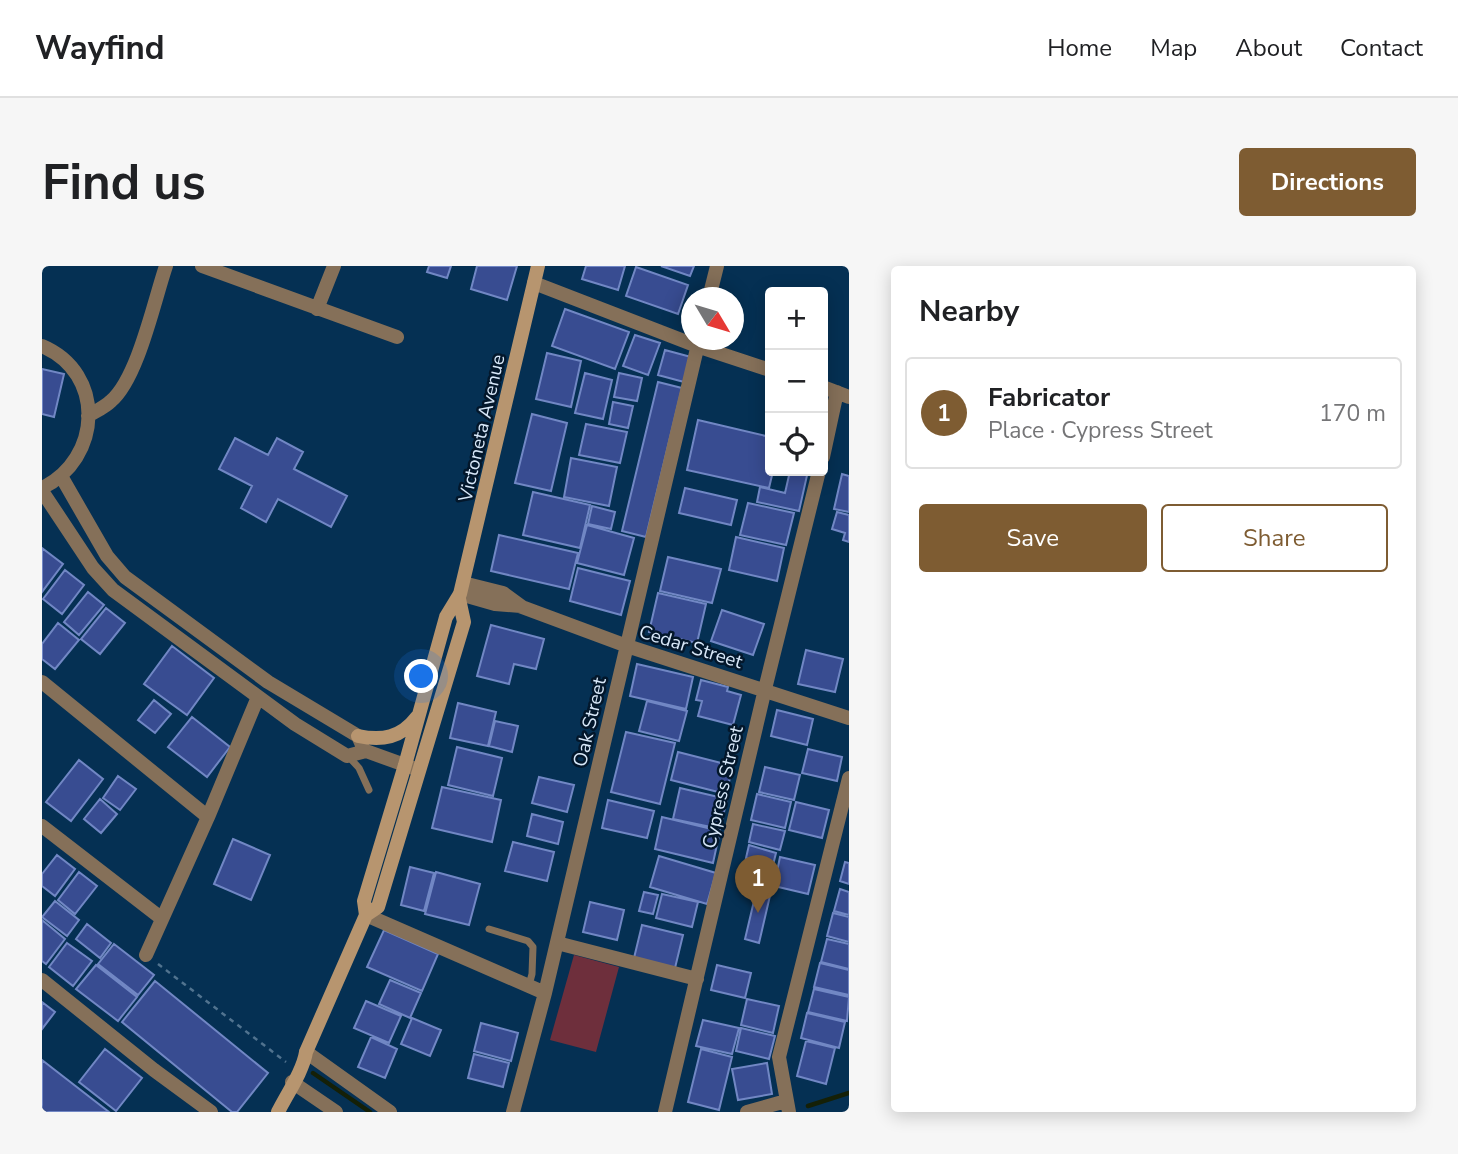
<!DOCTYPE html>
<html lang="en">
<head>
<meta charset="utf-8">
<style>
  :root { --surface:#fff; --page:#f6f6f6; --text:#202124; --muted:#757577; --line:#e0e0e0; --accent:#7e5c32 }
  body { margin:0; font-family:"Nunito Sans",sans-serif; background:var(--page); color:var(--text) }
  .controls { position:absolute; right:21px; top:21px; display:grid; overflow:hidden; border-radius:7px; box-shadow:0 4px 18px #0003 }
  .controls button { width:63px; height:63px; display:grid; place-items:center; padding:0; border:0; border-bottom:2px solid var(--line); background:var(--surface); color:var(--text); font:35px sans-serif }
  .compass { position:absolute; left:639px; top:21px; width:63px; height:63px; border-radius:50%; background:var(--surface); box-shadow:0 4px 18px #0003; rotate:128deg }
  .you { position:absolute; left:380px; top:411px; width:24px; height:24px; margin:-18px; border:5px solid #fff; border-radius:50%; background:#1a73e8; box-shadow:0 0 0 10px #1a73e833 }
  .badge { display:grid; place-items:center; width:46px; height:46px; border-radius:50%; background:var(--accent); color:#fff; font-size:23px; font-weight:700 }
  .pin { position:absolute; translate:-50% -58px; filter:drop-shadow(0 2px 4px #0008) }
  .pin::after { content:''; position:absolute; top:37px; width:24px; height:21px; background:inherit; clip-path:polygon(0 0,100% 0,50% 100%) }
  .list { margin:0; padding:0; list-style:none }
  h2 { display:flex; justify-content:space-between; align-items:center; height:91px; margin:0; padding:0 28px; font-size:30px }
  h2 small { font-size:23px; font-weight:400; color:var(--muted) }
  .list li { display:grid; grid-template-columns:46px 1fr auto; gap:21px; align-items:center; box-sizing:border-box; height:112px; margin:0 14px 14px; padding:0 14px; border:2px solid var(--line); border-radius:7px }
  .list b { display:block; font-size:26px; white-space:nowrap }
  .list p { margin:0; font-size:23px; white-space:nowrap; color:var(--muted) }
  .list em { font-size:23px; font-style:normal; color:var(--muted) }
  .actions { display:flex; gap:14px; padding:21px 28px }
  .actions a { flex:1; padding:16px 0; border:2px solid var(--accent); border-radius:7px; text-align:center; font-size:24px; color:var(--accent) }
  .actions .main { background:var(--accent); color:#fff }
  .icon { flex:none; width:38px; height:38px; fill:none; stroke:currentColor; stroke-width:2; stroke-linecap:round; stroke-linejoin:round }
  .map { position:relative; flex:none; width:807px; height:846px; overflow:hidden; border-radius:7px }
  header { display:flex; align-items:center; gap:42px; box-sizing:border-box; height:98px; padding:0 35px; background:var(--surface); border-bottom:2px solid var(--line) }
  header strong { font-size:33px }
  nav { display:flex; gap:38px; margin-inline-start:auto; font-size:24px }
  .intro { display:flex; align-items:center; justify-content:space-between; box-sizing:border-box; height:168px; padding:0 42px }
  h1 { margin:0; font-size:49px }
  .button { padding:18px 32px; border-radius:7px; background:var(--accent); color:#fff; font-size:24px; font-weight:700 }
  main { display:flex; gap:42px; padding:0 42px }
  aside { flex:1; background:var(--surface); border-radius:7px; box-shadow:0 4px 18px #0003 }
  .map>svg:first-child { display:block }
  .green { fill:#6e2f3c }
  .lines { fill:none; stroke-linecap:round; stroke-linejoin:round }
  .stream { stroke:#152007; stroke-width:4.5 }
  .building { fill:#384c91; stroke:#7187c4; stroke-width:2 }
  .path { stroke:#51738f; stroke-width:2.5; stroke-dasharray:5 5; stroke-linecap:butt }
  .service { stroke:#857059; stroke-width:7 }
  .minor { stroke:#857059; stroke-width:14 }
  .secondary { stroke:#b7956f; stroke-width:14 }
  .labels { text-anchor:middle; stroke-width:5; stroke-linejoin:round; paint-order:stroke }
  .street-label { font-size:19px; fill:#d8e8f9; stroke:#03172b }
</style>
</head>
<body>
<header>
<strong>Wayfind</strong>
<nav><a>Home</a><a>Map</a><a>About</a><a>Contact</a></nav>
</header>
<div class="intro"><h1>Find us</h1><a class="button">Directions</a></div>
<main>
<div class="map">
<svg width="807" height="846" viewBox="0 0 807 846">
  <rect width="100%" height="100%" fill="#053053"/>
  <!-- green -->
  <path class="green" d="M532,689L577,701L554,786L508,774Z"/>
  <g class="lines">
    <!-- stream -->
    <path class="stream" d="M271,807L328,846
      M766,840L807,827"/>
  </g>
  <!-- building -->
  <path class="building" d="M387,0H409L405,12L385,6Z
    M435,0H475L465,34L429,23Z
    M544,0H583L576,24L540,13Z
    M619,0H652L648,10Z
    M594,1L646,19L636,48L584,30Z
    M523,43L587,66L573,103L510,80Z
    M593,69L618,77L606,109L581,100Z
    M623,84L649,91L642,116L616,109Z
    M505,87L539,95L529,141L494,133Z
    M0,103L22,108L12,151L0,148Z
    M543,107L570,114L561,153L533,147Z
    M577,107L600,112L595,135L572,131Z
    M616,116L640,122L604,271L580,265Z
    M571,136L591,140L586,162L567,158Z
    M490,148L525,157L509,225L473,217Z
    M656,154L728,171V205H731L727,222L645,204Z
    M544,158L585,166L578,197L537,189Z
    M193,172L226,189L235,172L261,186L252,203L305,230L289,261L236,233L224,256L199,242L210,220L177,203Z
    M529,192L575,201L567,240L522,231Z
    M748,205H766L757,245L715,236L718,221L743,227Z
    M800,208L807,210V246L792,243Z
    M643,222L695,234L689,259L637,247Z
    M491,226L548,239L538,282L481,269Z
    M706,237L752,247L744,279L698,269Z
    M550,240L573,246L569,263L546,258Z
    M795,246L807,249V276L801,274L803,267L790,263Z
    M545,259L592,272L582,309L535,297Z
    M457,269L536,287L527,323L449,305Z
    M694,271L742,282L735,315L687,304Z
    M0,282L21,298L0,326Z
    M626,291L679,303L670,337L618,325Z
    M536,302L588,315L579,349L528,335Z
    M23,304L42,319L20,348L1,333Z
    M46,326L62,339L37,369L22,356Z
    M616,327L664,338L655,377L607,366Z
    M64,342L83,357L58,388L39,373Z
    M680,344L722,358L711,389L669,375Z
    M16,357L37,374L13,403L0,393V378Z
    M449,359L502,373L494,403L472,398L467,418L435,410Z
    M130,380L172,412L145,449L102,418Z
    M764,384L801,393L793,426L756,418Z
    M595,398L651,411L644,443L588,430Z
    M659,414L686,421L685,425L699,429L691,459L656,450L660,435L654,434Z
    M112,434L129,448L113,467L96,454Z
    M605,435L645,445L637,475L597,465Z
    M416,437L454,446L446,480L408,472Z
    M735,444L771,453L765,479L729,470Z
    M150,451L188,481L165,511L126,481Z
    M453,455L476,460L470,486L447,480Z
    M584,466L633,477L618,538L569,526Z
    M415,481L460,492L451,530L406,519Z
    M766,483L800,491L795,515L760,507Z
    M636,486L691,500L684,528L629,514Z
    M37,494L61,513L29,555L4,536Z
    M723,501L758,509L752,534L717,526Z
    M76,510L94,523L78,544L61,532Z
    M497,511L532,519L525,546L490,537Z
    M400,521L459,534L450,576L390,562Z
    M638,522L685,533L678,563L631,553Z
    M715,528L749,536L743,562L709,554Z
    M58,533L75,548L59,567L42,553Z
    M566,534L612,545L605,572L560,562Z
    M754,536L787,544L780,572L747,564Z
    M490,548L521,556L516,578L485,570Z
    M620,551L678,565L671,597L613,583Z
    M711,558L743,565L738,584L707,576Z
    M191,573L228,589L209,634L172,618Z
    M471,576L512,586L505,615L463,605Z
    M707,579L734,587L731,599L704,592Z
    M15,589L33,603L13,630L0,620V608Z
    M617,590L674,607L665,638L608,621Z
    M738,591L773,599L766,628L732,620Z
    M703,595L733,602L729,618L700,611Z
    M803,596L807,597V618L798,615Z
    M368,601L392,607L382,645L359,639Z
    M37,606L55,620L33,648L16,634Z
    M394,606L438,618L427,659L383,648Z
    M716,618L730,621L717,677L703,673Z
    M798,623L807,626V649L792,645Z
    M602,626L616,629L611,648L597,645Z
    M620,628L656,636L650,661L614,652Z
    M13,635L37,654L25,670L0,651Z
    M548,636L582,644L575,674L541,666Z
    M791,647L807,651V676L785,670Z
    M0,654L23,673L4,698L0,695Z
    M45,658L69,677L58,692L34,673Z
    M600,659L641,669L633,702L592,692Z
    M342,664L396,688L380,725L325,701Z
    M785,673L807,678V703L779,696Z
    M25,677L50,695L31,720L7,701Z
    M72,678L112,709L96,729L56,698Z
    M778,697L807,704V729L772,721Z
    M54,699L95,731L76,755L34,723Z
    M675,699L709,707L703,732L669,724Z
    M348,714L379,727L368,752L337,738Z
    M113,715L226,807L195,846H190L80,756Z
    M772,723L807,731L805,755L766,746Z
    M705,733L737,740L731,767L699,759Z
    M324,735L359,750L347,777L312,762Z
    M0,736L13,746L0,763Z
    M765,747L803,756L797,782L759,772Z
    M370,752L399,764L388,790L359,778Z
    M661,754L697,762L690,788L654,780Z
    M439,757L476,767L469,795L432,785Z
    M699,762L733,770L727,793L694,785Z
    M329,771L355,783L343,812L316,801Z
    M764,775L793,782L784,818L755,810Z
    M63,783L100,812L74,845L37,816Z
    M659,783L690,791L677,844L646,836Z
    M432,788L467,797L461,821L426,812Z
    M0,794L67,846H0Z
    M725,797L730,828L696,834L690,803Z"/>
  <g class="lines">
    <!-- path -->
    <path class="path" d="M116,698L244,796"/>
    <!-- service -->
    <path class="service" d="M306,490L317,502L327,524
      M447,663L486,675L491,681L490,708L487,719"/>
    <!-- minor -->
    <path class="minor" d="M160,0L355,71
      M492,17L655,80L728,104
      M667,32L675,0
      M275,43L292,0
      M0,80C64,107 60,193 0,222
      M781,121L807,131
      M46,150C54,145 63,141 69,135C96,112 112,35 124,0
      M781,191L795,126
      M19,210L65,290L83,311L226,416L316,470L320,479
      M0,225L51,302L71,324L253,458L305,490L324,485L374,503
      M421,317L461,327L480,341L585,380L807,452
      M418,328L453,338L479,340
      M0,416L166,551
      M0,560L119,652
      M324,649L503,727
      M515,677L655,713
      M104,689L166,551L216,431
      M0,714L112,804L169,846
      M264,786L348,846
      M250,816L294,846
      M471,846L503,727L657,74
      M623,846L723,423L777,205
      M705,846L744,835
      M747,846L737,791L807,512"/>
    <!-- secondary -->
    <path class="secondary" d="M316,470C340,475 359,472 375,451
      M324,649L322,635L363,499L404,351L418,328L496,0
      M236,846C245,828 261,805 264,786L324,649L336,641L422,356L417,333"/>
  </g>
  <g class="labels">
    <!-- street labels -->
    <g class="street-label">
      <text transform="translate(439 162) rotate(-77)" y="7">Victoneta Avenue</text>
      <text transform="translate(649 380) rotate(17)" y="7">Cedar Street</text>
      <text transform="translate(547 456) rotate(-77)" y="7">Oak Street</text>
      <text transform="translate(680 521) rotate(-77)" y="7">Cypress Street</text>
    </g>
  </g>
</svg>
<div class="controls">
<button>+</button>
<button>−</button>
<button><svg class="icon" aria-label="locate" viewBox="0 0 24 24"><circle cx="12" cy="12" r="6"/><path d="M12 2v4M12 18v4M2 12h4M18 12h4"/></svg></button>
</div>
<svg class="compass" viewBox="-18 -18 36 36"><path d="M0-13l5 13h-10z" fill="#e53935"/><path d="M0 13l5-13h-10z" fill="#757577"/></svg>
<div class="you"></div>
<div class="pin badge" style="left:716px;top:647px">1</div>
</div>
<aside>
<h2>Nearby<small></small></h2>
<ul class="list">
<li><span class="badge">1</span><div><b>Fabricator</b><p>Place · Cypress Street</p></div><em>170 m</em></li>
</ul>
<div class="actions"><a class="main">Save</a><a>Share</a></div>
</aside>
</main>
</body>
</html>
